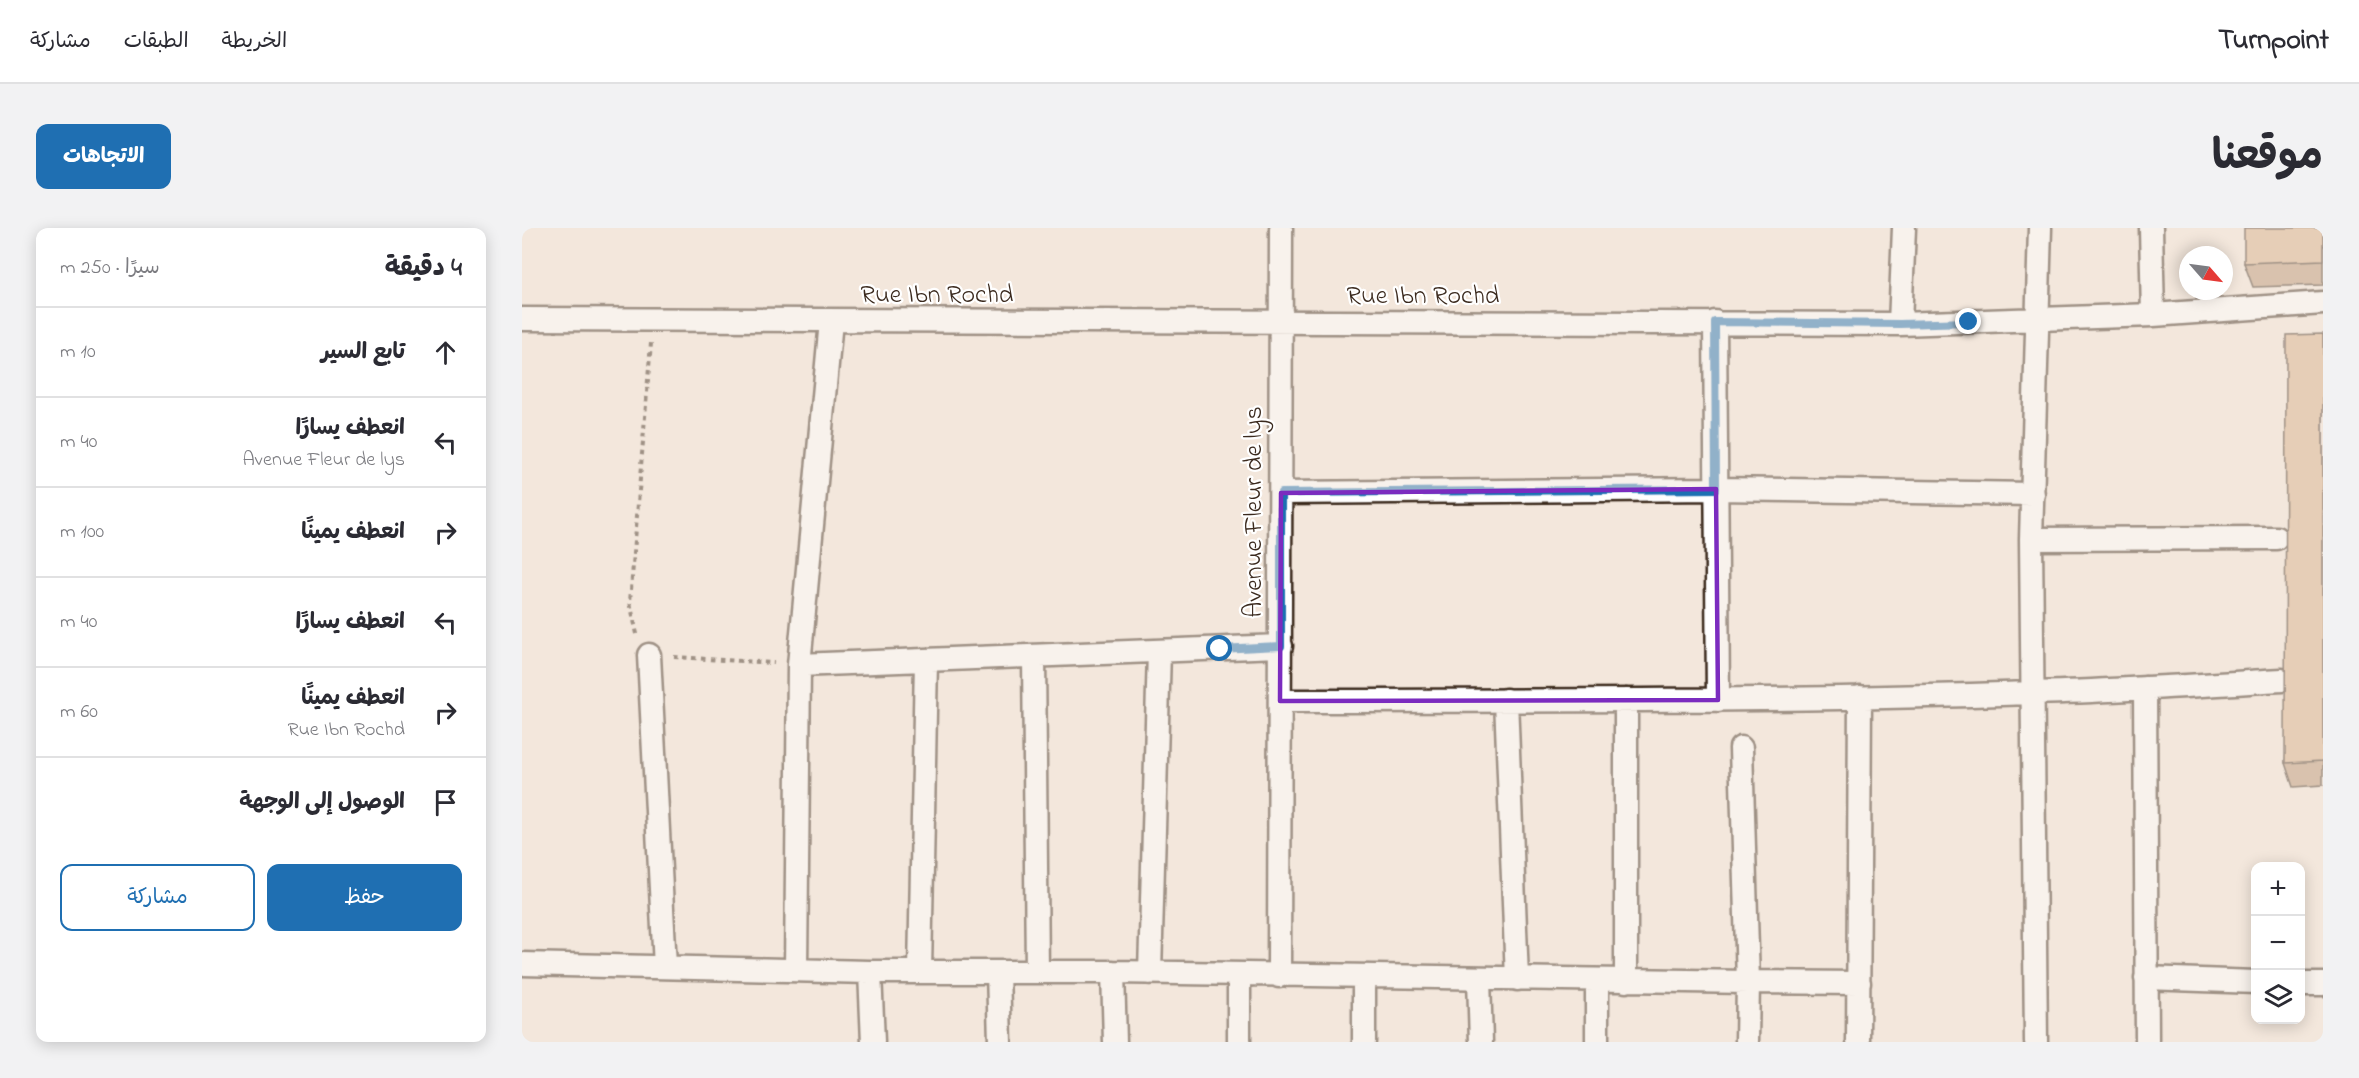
<!DOCTYPE html>
<html lang="ar">
<head>
<meta charset="utf-8">
<style>
  :root { --surface:#fff; --page:#f2f2f3; --text:#2b2b33; --muted:#7c7c81; --line:#e1e1e2; --accent:#1f6fb2 }
  body { margin:0; font-family:"Indie Flower","Playpen Sans Arabic",sans-serif; background:var(--page); color:var(--text); direction:rtl }
  .controls { position:absolute; right:18px; bottom:18px; display:grid; overflow:hidden; border-radius:12px; box-shadow:0 3px 15px #0003 }
  .controls button { width:54px; height:54px; display:grid; place-items:center; padding:0; border:0; border-bottom:2px solid var(--line); background:var(--surface); color:var(--text); font:30px sans-serif }
  .compass { position:absolute; left:1657px; top:18px; width:54px; height:54px; border-radius:50%; background:var(--surface); box-shadow:0 3px 15px #0003; rotate:118deg }
  .stop { position:absolute; width:18px; height:18px; margin:-14px; border:4px solid #1f6fb2; border-radius:50%; background:#fff }
  .stop.end { background:#1f6fb2; border-color:#fff; box-shadow:0 2px 6px #0008 }
  .list { margin:0; padding:0; list-style:none }
  h2 { display:flex; justify-content:space-between; align-items:center; height:78px; margin:0; padding:0 24px; font-size:26px }
  h2 small { font-size:20px; font-weight:400; color:var(--muted) }
  .list li { display:grid; grid-template-columns:39px 1fr auto; gap:18px; align-items:center; box-sizing:border-box; height:90px; padding:0 24px; border-top:2px solid var(--line) }
  .list b { display:block; font-size:22px; white-space:nowrap }
  .list p { margin:0; font-size:20px; white-space:nowrap; color:var(--muted) }
  .list em { font-size:20px; font-style:normal; color:var(--muted) }
  .actions { display:flex; gap:12px; padding:18px 24px }
  .actions a { flex:1; padding:14px 0; border:2px solid var(--accent); border-radius:12px; text-align:center; font-size:21px; color:var(--accent) }
  .actions .main { background:var(--accent); color:#fff }
  .icon { flex:none; width:33px; height:33px; fill:none; stroke:currentColor; stroke-width:2; stroke-linecap:round; stroke-linejoin:round }
  .map { position:relative; flex:none; width:1801px; height:814px; overflow:hidden; direction:ltr; border-radius:12px }
  header { display:flex; align-items:center; gap:36px; box-sizing:border-box; height:84px; padding:0 30px; background:var(--surface); border-bottom:2px solid var(--line) }
  header strong { font-size:28px }
  nav { display:flex; gap:33px; margin-inline-start:auto; font-size:21px }
  .intro { display:flex; align-items:center; justify-content:space-between; box-sizing:border-box; height:144px; padding:0 36px }
  h1 { margin:0; font-size:42px }
  .button { padding:15px 27px; border-radius:12px; background:var(--accent); color:#fff; font-size:21px; font-weight:700 }
  main { display:flex; gap:36px; padding:0 36px }
  aside { flex:1; background:var(--surface); border-radius:12px; box-shadow:0 3px 15px #0003 }
  .map>svg:first-child { display:block }
  .lines { fill:none; stroke-linecap:round; stroke-linejoin:round }
  .street-casing { stroke:#3b2a1e; stroke-width:27 }
  .path { stroke:#3b2a1e; stroke-width:4; stroke-dasharray:4.5 4.5; stroke-linecap:butt }
  .street { stroke:#fff; stroke-width:22 }
  .wall { fill:#ba9676; stroke:#3b2a1e; stroke-width:1.5 }
  .building { fill:#d8af89; stroke:#3b2a1e; stroke-width:1.5 }
  .route { stroke:#1f6fb2; stroke-width:8 }
  .marked { fill:none; stroke:#7b2cbf; stroke-width:4.5; stroke-linejoin:round }
  .labels { text-anchor:middle; stroke-width:4.5; stroke-linejoin:round; paint-order:stroke }
  .street-label { font-size:26px; fill:#3b2a1e; stroke:#fff }
</style>
</head>
<body>
<header>
<strong>Turnpoint</strong>
<nav><a>الخريطة</a><a>الطبقات</a><a>مشاركة</a></nav>
</header>
<div class="intro"><h1>موقعنا</h1><a class="button">الاتجاهات</a></div>
<main>
<div class="map">
<svg width="1801" height="814" viewBox="0 0 1801 814">
  <rect width="100%" height="100%" fill="#f3e7dc"/>
  <filter id="ink" filterUnits="userSpaceOnUse"><feTurbulence type="fractalNoise" baseFrequency=".0167" numOctaves="2"/><feDisplacementMap in="SourceGraphic" scale="12" xChannelSelector="R" yChannelSelector="G"/><feConvolveMatrix kernelMatrix="1 2 1 2 8 2 1 2 1" color-interpolation-filters="sRGB"/></filter>
  <g filter="url(#ink)">
    <g class="lines">
      <defs>
        <path id="street" d="M1629,0L1631,87
          M0,91L1378,96L1631,87L1801,75
          M1193,94L1196,472
          M1378,96L1382,0
          M759,265L1194,261L1511,266
          M1509,311L1754,310
          M127,427L143,739
          M512,428L515,744
          M277,437L759,418
          M1623,460L1625,814
          M984,472L995,751
          M1104,472V753
          M758,473C1009,472 1259,474 1509,465C1593,463 1677,457 1760,452
          M0,736L348,744H591L1226,754L1219,520
          M274,742L277,437L309,93
          M348,744L351,814
          M398,744L404,432
          M476,744L478,814
          M591,744L593,814
          M628,745L637,423
          M757,748L759,0
          M1624,750L1734,754
          M957,751L959,814
          M1075,752V814
          M1778,756H1801
          M717,814V748
          M842,814V749
          M1225,814L1226,754L1337,755
          M1336,814L1338,469
          M1514,814L1509,311L1518,0"/>
      </defs>
      <!-- street casing -->
      <use href="#street" class="street-casing"/>
      <!-- path -->
      <path class="path" d="M115,406L108,374L129,115
        M152,429L252,435"/>
      <!-- street -->
      <use href="#street" class="street"/>
    </g>
    <!-- wall -->
    <path class="wall" d="M1801,0V57L1731,59L1722,35Z
      M1801,106V557L1771,559L1763,535Z"/>
    <!-- building -->
    <path class="building" d="M1722,0H1801V32L1722,35Z
      M1801,106V533L1763,535L1764,107Z"/>
  </g>
  <g class="lines" filter="url(#ink)">
    <!-- route -->
    <path class="route" d="M698,421L759,418V265L1194,261L1193,94L1378,96L1447,94"/>
  </g>
  <!-- marked area -->
  <path d="M0 0H1801V814H0ZM1194,261L1196,472L758,473L759,265Z" fill="#f3e7dc" fill-opacity=".55" fill-rule="evenodd"/>
  <path class="marked" d="M1194,261L1196,472L758,473L759,265Z"/>
  <g class="labels">
    <!-- street labels -->
    <g class="street-label">
      <text x="415" y="74">Rue Ibn Rochd</text>
      <text x="901" y="75">Rue Ibn Rochd</text>
      <text transform="translate(730 284) rotate(-90)" y="9">Avenue Fleur de lys</text>
    </g>
  </g>
</svg>
<div class="controls">
<button>+</button>
<button>−</button>
<button><svg class="icon" aria-label="layers" viewBox="0 0 24 24"><path d="M12 4l9 5-9 5-9-5zM3 14l9 5 9-5"/></svg></button>
</div>
<svg class="compass" viewBox="-18 -18 36 36"><path d="M0-13l5 13h-10z" fill="#e53935"/><path d="M0 13l5-13h-10z" fill="#7c7c81"/></svg>
<div class="stop" style="left:698px;top:421px"></div>
<div class="stop end" style="left:1447px;top:94px"></div>
</div>
<aside>
<h2>4 دقيقة<small>سيرًا · 250 m</small></h2>
<ul class="list">
<li><svg class="icon" aria-label="ahead" viewBox="0 0 24 24"><path d="M12 20V5M6 11l6-6 6 6"/></svg><div><b>تابع السير</b></div><em>10 m</em></li>
<li><svg class="icon" aria-label="left" viewBox="0 0 24 24"><path d="M17 20v-9H6M10 6l-5 5 5 5"/></svg><div><b>انعطف يسارًا</b><p>Avenue Fleur de lys</p></div><em>40 m</em></li>
<li><svg class="icon" aria-label="right" viewBox="0 0 24 24"><path d="M7 20v-9h11M14 6l5 5-5 5"/></svg><div><b>انعطف يمينًا</b></div><em>100 m</em></li>
<li><svg class="icon" aria-label="left" viewBox="0 0 24 24"><path d="M17 20v-9H6M10 6l-5 5 5 5"/></svg><div><b>انعطف يسارًا</b></div><em>40 m</em></li>
<li><svg class="icon" aria-label="right" viewBox="0 0 24 24"><path d="M7 20v-9h11M14 6l5 5-5 5"/></svg><div><b>انعطف يمينًا</b><p>Rue Ibn Rochd</p></div><em>60 m</em></li>
<li><svg class="icon" aria-label="arrive" viewBox="0 0 24 24"><path d="M6 21V4h12l-3 4 3 4H6"/></svg><div><b>الوصول إلى الوجهة</b></div></li>
</ul>
<div class="actions"><a class="main">حفظ</a><a>مشاركة</a></div>
</aside>
</main>
</body>
</html>
